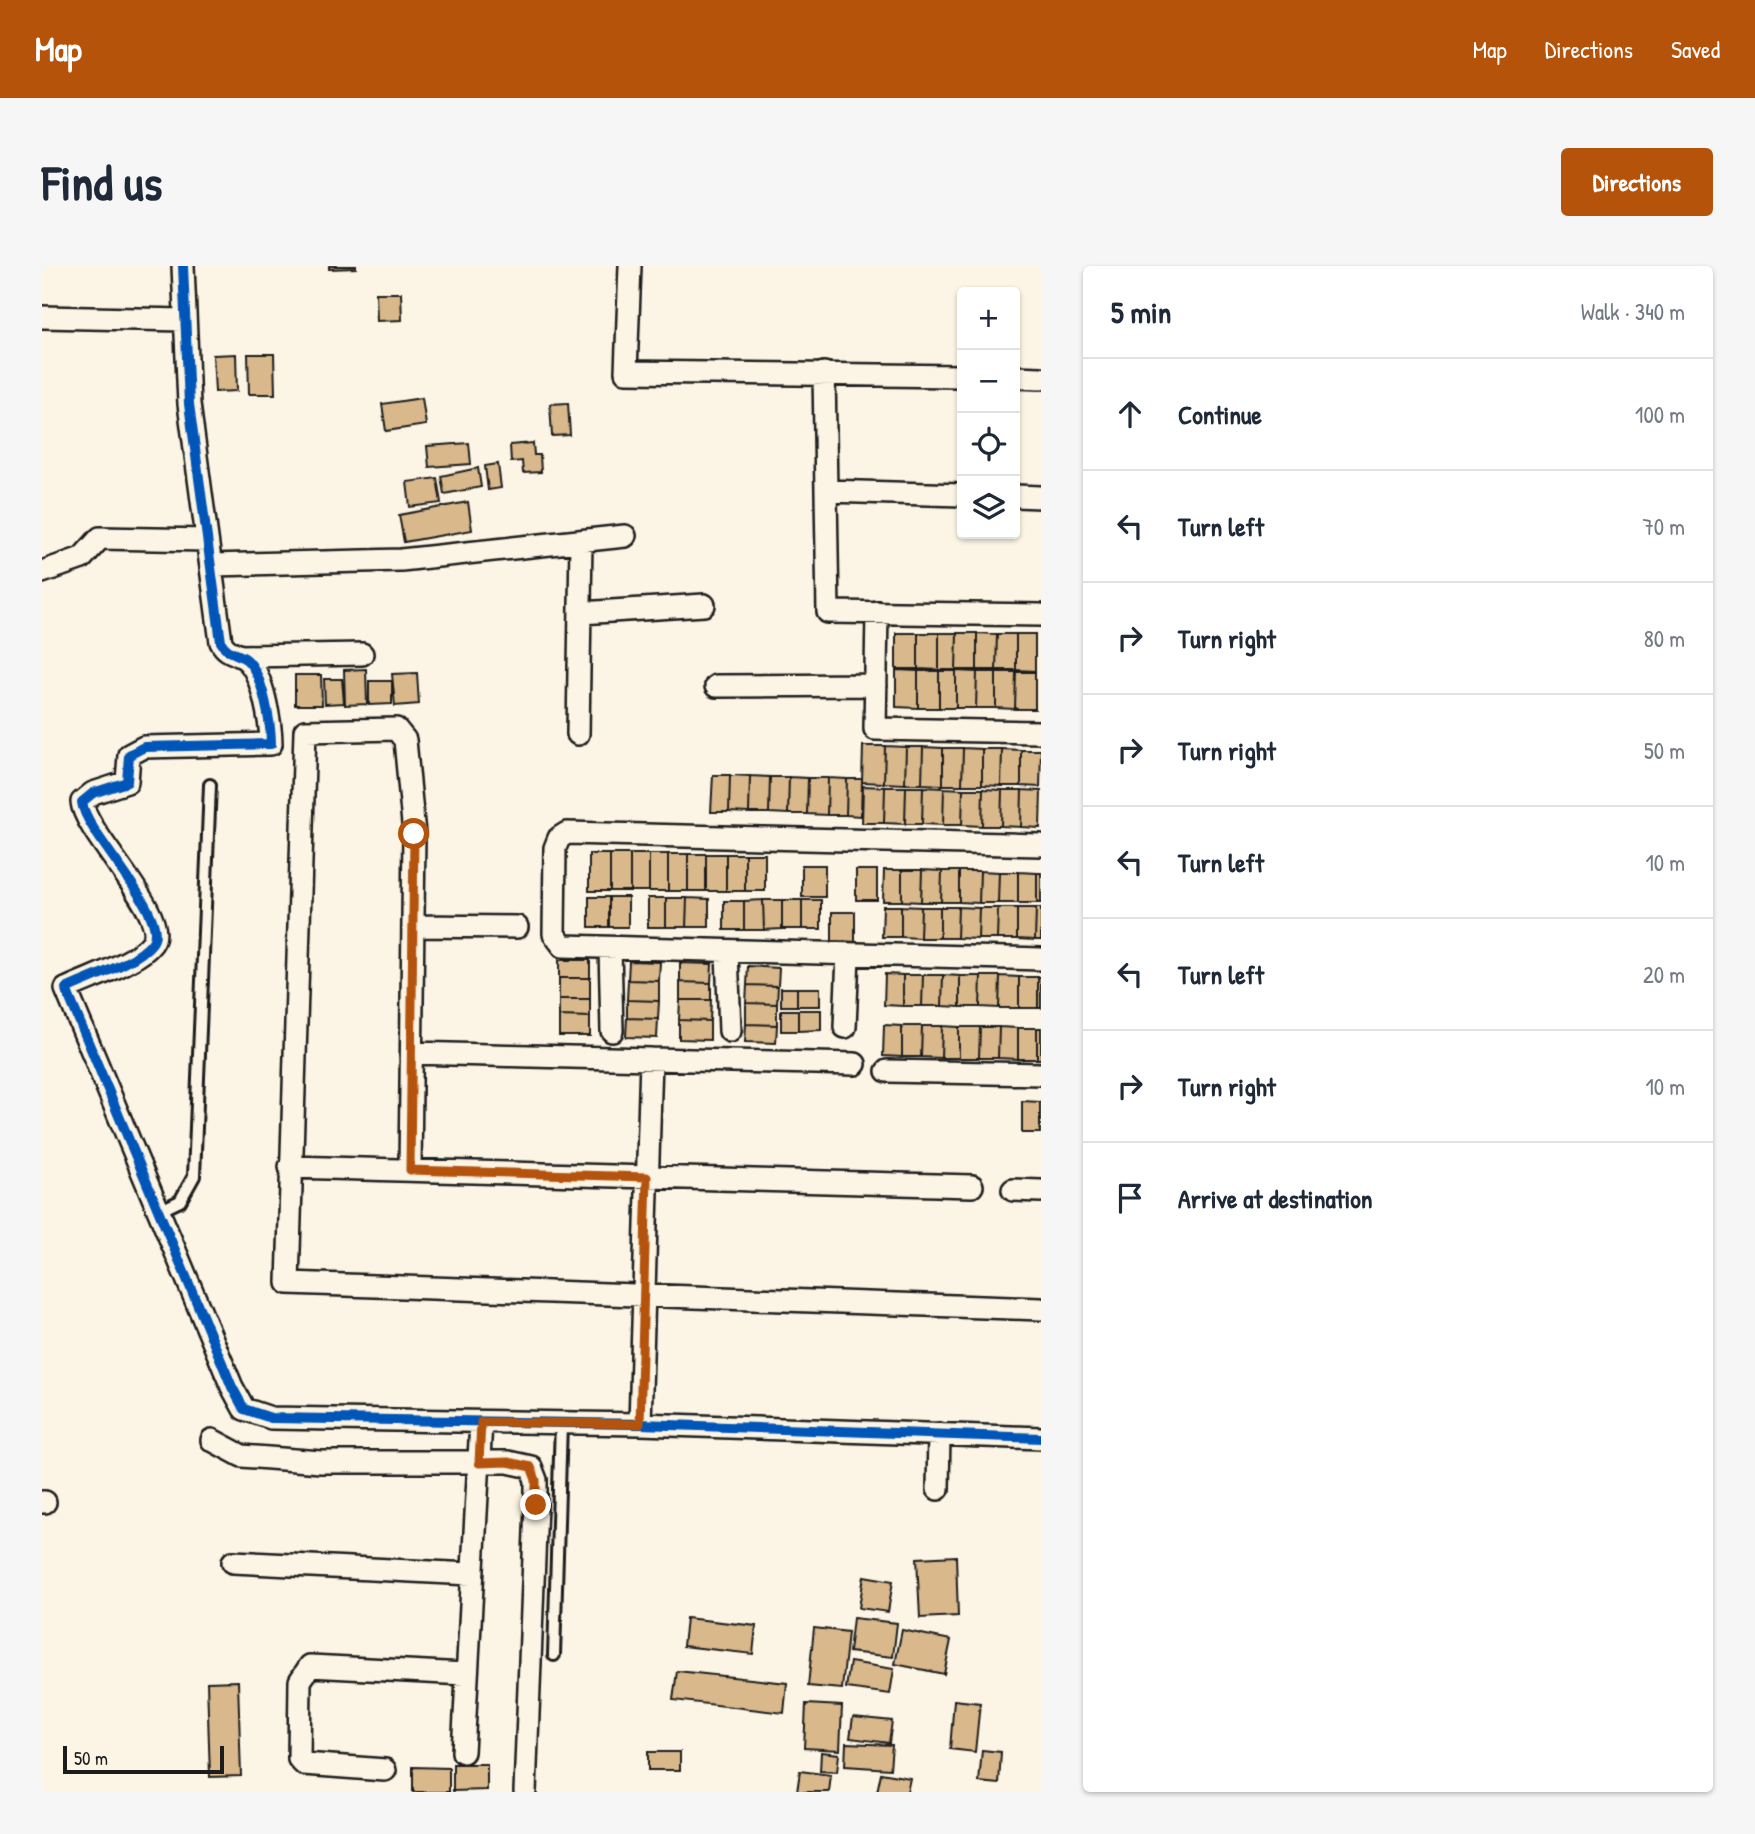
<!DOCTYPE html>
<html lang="en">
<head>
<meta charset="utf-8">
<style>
  :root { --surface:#fff; --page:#f6f6f7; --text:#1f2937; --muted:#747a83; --line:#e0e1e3; --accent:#b45309 }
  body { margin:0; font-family:"Patrick Hand",sans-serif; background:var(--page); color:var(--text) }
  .controls { position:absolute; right:21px; top:21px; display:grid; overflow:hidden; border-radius:7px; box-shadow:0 2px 5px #0004 }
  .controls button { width:63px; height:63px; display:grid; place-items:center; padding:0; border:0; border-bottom:2px solid var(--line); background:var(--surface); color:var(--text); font:35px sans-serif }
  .scale { position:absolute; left:21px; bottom:18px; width:161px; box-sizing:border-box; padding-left:7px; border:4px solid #1c1c1c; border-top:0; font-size:19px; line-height:24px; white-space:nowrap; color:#1c1c1c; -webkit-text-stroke:5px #fcf5e5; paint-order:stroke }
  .stop { position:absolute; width:21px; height:21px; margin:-16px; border:5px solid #b45309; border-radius:50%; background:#fff }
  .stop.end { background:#b45309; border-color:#fff; box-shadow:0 2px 7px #0008 }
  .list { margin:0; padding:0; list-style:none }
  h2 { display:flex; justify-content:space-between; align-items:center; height:91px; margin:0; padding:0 28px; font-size:30px }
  h2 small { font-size:23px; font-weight:400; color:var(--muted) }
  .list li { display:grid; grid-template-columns:46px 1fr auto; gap:21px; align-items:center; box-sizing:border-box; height:112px; padding:0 28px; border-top:2px solid var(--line) }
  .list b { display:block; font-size:26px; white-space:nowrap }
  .list em { font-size:23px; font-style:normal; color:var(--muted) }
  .icon { flex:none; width:38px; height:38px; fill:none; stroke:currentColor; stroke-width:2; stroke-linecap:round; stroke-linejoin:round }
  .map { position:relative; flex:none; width:999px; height:1526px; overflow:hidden; border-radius:7px }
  header { display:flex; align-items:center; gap:42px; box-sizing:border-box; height:98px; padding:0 35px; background:var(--accent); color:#fff }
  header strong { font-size:33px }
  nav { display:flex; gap:38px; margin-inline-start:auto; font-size:24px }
  .intro { display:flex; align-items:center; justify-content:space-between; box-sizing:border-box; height:168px; padding:0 42px }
  h1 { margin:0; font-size:49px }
  .button { padding:18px 32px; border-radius:7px; background:var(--accent); color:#fff; font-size:24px; font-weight:700 }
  main { display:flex; gap:42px; padding:0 42px }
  aside { flex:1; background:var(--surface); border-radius:7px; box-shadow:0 2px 5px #0004 }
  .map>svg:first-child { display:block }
  .building { fill:#d9b88b; stroke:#1c1c1c; stroke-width:2 }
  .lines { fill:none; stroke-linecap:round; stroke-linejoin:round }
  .lane-casing { stroke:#1c1c1c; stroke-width:16 }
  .street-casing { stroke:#1c1c1c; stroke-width:26 }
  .lane { stroke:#fcf5e5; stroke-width:10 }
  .street { stroke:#fcf5e5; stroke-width:21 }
  .cycleway-casing { stroke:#fcf5e5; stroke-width:15 }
  .cycleway { stroke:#0057b8; stroke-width:10 }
  .route { stroke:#b45309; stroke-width:9 }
</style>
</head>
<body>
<header>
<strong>Map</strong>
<nav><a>Map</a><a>Directions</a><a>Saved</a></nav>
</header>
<div class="intro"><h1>Find us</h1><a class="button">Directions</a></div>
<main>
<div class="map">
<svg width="999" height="1526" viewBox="0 0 999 1526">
  <rect width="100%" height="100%" fill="#fcf5e5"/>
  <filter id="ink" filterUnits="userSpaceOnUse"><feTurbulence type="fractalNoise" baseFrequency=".0143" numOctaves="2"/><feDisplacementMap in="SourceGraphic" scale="14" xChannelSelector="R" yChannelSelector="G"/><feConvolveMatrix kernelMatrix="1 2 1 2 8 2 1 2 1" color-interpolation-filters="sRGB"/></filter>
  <g filter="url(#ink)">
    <!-- building -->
    <path class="building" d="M287,0H314V2L287,3Z
      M334,27H359L360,54L335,55Z
      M194,88L195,125L173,126L171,89Z
      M206,88H232L233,128H207Z
      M380,132L384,159L344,165L340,138Z
      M526,137L528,169L510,170L508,138Z
      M427,177L429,198L387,201L385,180Z
      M491,177L492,189H498L499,206L481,207L480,195L469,196L468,179Z
      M456,198L459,222L446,224L443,200Z
      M436,202L439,221L402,228L399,210Z
      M395,212L399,237L368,241L365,216Z
      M426,236L430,264L362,276L357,249Z
      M854,367H876V403H854Z
      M876,367H897V404L876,403Z
      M897,367H915L914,404H897Z
      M915,367H935V404H914Z
      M935,367L955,368L954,404H935Z
      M955,368H974V404H954Z
      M974,368H993V405L974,404Z
      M324,403L325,438L303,439L302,404Z
      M854,404L876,405V442L854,441Z
      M876,405H897V442H876Z
      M897,405H914V442H897Z
      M914,405L935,406L934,442H914Z
      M935,406H954V442H934Z
      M954,406H974L973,443L954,442Z
      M974,406H993V443H973Z
      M375,407L377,438L353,440L350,408Z
      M253,409H279L280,439H253Z
      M282,413H300L302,437L283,438Z
      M327,415H350V438L327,439Z
      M821,480H843L842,517L820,516Z
      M843,480L864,481L863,518L842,517Z
      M864,481H881L880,518H863Z
      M881,481L901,482V519L880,518Z
      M901,482H921L920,519H901Z
      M921,482L940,483V519H920Z
      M940,483H960L959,520L940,519Z
      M960,483L979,484V520H959Z
      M979,484H999L998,521L979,520Z
      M671,509H688L687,546H669Z
      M688,509L708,510L707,547L687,546Z
      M708,510L728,511L727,547H707Z
      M728,511H747L746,548L727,547Z
      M747,511L766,512L765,548H746Z
      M766,512H786L785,549L765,548Z
      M786,512L805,513L804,549H785Z
      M805,513H820L819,550L804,549Z
      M821,520L843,521L842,557H820Z
      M843,521H864L863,558L842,557Z
      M864,521H881L880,558H863Z
      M881,521L902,522L901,559L880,558Z
      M902,522L921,523L920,559H901Z
      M921,523H941L940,560L920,559Z
      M941,523L960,524L959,560H940Z
      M960,524H980L979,561L959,560Z
      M980,524L999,525L998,562L979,561Z
      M547,588H568V625H547Z
      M568,588H588V625H568Z
      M588,588H607V625H588Z
      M607,588H626V625H607Z
      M626,588H646V625H626Z
      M646,588H664V625H646Z
      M664,588H684V625H664Z
      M684,588H703V625H684Z
      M703,588H723V625H703Z
      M760,599H783V631H760Z
      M814,604H835V634H814Z
      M842,604H860V635H841Z
      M860,604H880L879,636L860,635Z
      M880,604L900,605L899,636H879Z
      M900,605H917V636H899Z
      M917,605H938L937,637L917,636Z
      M938,605L957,606L956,637H937Z
      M957,606H976V637H956Z
      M976,606L995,607V637H976Z
      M995,607H999V637H995Z
      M547,631H567V661H547Z
      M567,631H586V661H567Z
      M606,632H624V661H606Z
      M624,632H645L644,661H624Z
      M645,632L667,633V661H644Z
      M721,634H740V663L722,664Z
      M721,634L722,664H702V635Z
      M740,634H760V663H740Z
      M760,634H779V663H760Z
      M682,635H702V664H682Z
      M841,640H859V671H840Z
      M859,640L879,641L878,672L859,671Z
      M879,641H898V672H878Z
      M898,641H916L915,672H898Z
      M916,641L937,642L936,673L915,672Z
      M937,642H956L955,673H936Z
      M956,642H975V673H955Z
      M975,642H994L993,674L975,673Z
      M994,642H999V674H993Z
      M790,646H813V676L790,675Z
      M517,694H548V712H517Z
      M587,695L618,696L617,715L586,714Z
      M638,697L670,698L669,717L638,716Z
      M706,700L737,702L736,720L705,719Z
      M843,708L861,709V740L842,739Z
      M861,709H881L880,740H861Z
      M881,709H901L900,740H880Z
      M901,709L918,710V741L900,740Z
      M918,710H939L938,741H918Z
      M939,710H958L957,742L938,741Z
      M958,710L977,711V742H957Z
      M977,711H996V742H977Z
      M996,711H999V742H996Z
      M517,712H548V733H517Z
      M586,714L617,715V735L585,734Z
      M638,716L669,717V734H638Z
      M705,719L736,720L735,738L704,737Z
      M739,722H755V740H739Z
      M755,722H778V740H755Z
      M517,733H548V751L517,750Z
      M585,734L617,735L616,753L585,752Z
      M638,734H669L668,755L637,754Z
      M704,737L735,738V759L704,758Z
      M739,744H756V765H739Z
      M756,744H779V764L756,765Z
      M517,750L548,751V770H517Z
      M585,752L616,753L615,772L584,771Z
      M637,754L668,755V774L637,773Z
      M704,758L735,759L734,777L703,776Z
      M842,759L860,760V791L841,790Z
      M860,760H880L879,791H860Z
      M880,760H900L899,792L879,791Z
      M900,760L917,761V792H899Z
      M917,761H938L937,792H917Z
      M938,761H957L956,792H937Z
      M957,761L976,762V793L956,792Z
      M976,762H995V793H976Z
      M995,762H999V793H995Z
      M980,835L998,836V867H980Z
      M914,1290L916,1350L878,1352L875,1292Z
      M822,1310L851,1315L846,1346L817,1342Z
      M644,1352L714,1360L711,1388L641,1380Z
      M811,1352L855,1357L851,1391L807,1386Z
      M772,1362L806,1366L800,1423L766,1420Z
      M860,1364L909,1374L902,1408L853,1398Z
      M808,1396L852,1403L848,1428L804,1422Z
      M635,1405L745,1417L742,1447L631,1434Z
      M196,1415L199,1510L168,1511L165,1416Z
      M912,1434L938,1437L933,1486L908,1483Z
      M764,1438L800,1440L798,1484L762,1482Z
      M811,1451L850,1455L847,1477L808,1472Z
      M804,1477L850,1479L848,1503L803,1500Z
      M940,1484L959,1486L957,1518L937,1516Z
      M606,1486H638V1504H606Z
      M779,1486L797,1488L795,1506L778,1505Z
      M411,1498H445V1524L411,1525Z
      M371,1501L407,1502V1526H371Z
      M758,1505L789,1509L787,1526H755Z
      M839,1507L868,1512L865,1526H835Z"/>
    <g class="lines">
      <defs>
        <path id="lane" d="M117,945L138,935L152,910L168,519
          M512,1389L519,1157"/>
        <path id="street" d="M141,0L147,138L179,376C186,389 196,386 205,394C221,409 229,458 229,478L102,481L87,489L85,516L51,527L40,536C43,568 130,651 110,677C95,697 46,712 24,723L190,1121L202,1143L229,1152L598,1158L999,1172
          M588,0L584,106L920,110
          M0,51L142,54
          M782,107L786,346L999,349
          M973,111L999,112
          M784,225L920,229
          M973,230L999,231
          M170,299L359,294L583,270
          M0,306L40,292L58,272L165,274
          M835,346L833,463L999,466
          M539,347L662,339
          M199,390L320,388
          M674,420L834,419
          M536,468L539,275
          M999,579L525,567L517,572L513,582L512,668L521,680L999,693
          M372,660L475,661
          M568,682L570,765
          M685,686L688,765
          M803,761L806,689
          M370,787L813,798
          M845,805L999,808
          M248,901L930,920
          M368,904L372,568L363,474L354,463L263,465L246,1017L999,1043
          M971,924L999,925
          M598,1158L609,793
          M170,1174L200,1190L279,1196H466L489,1201L494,1214V1239L483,1526
          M896,1223L897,1168
          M0,1236H3
          M191,1296L429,1308
          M421,1486L439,1156
          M343,1504L262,1498L257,1493L258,1415L268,1400L423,1408"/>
      </defs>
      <!-- lane casing -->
      <use href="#lane" class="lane-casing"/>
      <!-- street casing -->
      <use href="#street" class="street-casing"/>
      <!-- lane -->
      <use href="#lane" class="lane"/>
      <!-- street -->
      <use href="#street" class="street"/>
      <defs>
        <path id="cycleway" d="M141,0L147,138L179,376C186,389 196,386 205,394C221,409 229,458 229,478L102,481L87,489L85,516L51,527L40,536C43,568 130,651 110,677C95,697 46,712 24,723L190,1121L202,1143L229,1152L598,1158L999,1172"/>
      </defs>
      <!-- cycleway casing -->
      <use href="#cycleway" class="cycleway-casing"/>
      <!-- cycleway -->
      <use href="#cycleway" class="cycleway"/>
    </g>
  </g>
  <g class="lines" filter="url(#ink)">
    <!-- route -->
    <path class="route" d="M372,568L368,904L605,911L598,1158L439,1156L437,1197L466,1196L489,1201L494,1214V1239"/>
  </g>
</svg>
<div class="controls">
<button>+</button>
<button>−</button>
<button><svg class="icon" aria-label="locate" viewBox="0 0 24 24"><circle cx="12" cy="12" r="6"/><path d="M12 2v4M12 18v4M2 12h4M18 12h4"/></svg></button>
<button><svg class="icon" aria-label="layers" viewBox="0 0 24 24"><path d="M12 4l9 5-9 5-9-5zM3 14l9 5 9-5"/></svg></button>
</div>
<div class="scale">50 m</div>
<div class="stop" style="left:372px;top:568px"></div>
<div class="stop end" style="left:494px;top:1239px"></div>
</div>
<aside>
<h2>5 min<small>Walk · 340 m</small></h2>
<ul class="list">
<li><svg class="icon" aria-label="ahead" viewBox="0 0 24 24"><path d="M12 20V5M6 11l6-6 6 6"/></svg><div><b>Continue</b></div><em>100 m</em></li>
<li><svg class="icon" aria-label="left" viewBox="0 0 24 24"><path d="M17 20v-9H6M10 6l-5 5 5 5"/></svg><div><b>Turn left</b></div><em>70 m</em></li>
<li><svg class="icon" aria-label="right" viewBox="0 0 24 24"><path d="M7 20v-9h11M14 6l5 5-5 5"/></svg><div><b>Turn right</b></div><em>80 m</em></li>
<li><svg class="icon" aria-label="right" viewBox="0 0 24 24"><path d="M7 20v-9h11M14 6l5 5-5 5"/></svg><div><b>Turn right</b></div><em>50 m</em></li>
<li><svg class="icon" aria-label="left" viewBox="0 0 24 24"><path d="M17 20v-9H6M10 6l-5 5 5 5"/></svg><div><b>Turn left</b></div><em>10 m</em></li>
<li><svg class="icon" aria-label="left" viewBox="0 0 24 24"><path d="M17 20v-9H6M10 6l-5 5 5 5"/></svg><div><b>Turn left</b></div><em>20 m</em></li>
<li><svg class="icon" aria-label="right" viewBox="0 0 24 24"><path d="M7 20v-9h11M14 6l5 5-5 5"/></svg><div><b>Turn right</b></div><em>10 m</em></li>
<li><svg class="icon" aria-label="arrive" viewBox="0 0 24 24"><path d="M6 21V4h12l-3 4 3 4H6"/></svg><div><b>Arrive at destination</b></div></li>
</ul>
</aside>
</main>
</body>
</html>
